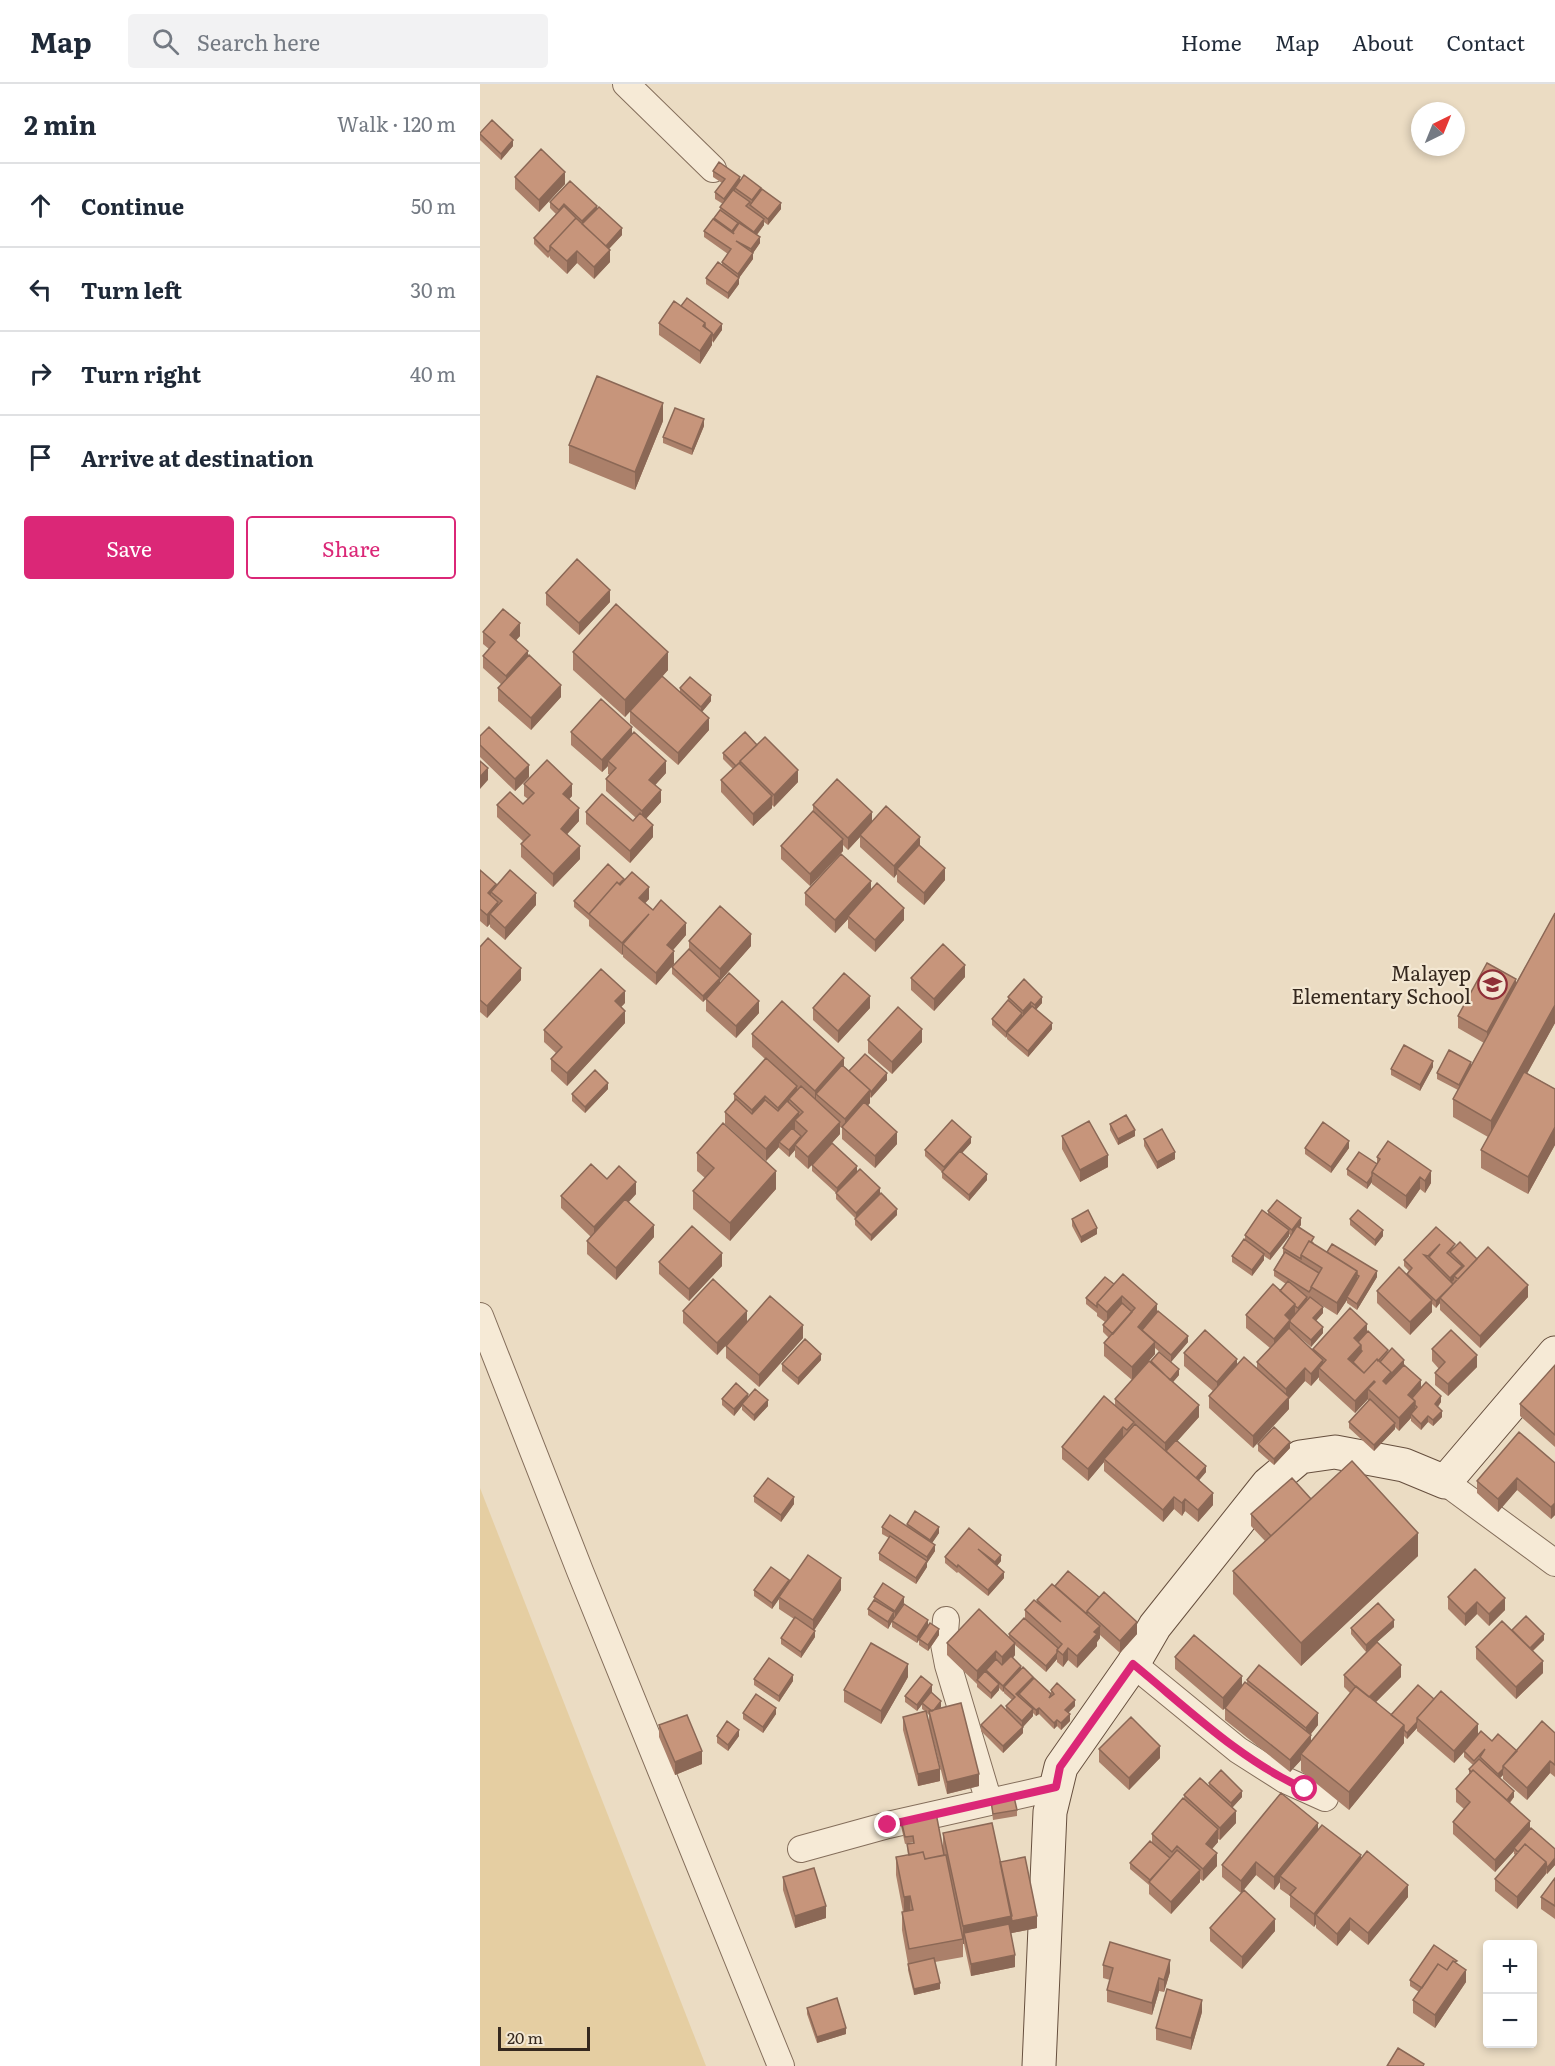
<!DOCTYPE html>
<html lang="en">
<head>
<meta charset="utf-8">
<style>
  :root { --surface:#fff; --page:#f2f2f3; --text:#1f2937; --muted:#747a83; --line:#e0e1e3; --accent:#db2777 }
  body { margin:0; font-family:Literata,serif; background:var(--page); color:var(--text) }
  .controls { position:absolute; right:18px; bottom:18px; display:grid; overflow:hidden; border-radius:6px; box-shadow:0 3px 9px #0003 }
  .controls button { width:54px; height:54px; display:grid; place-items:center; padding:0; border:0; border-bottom:2px solid var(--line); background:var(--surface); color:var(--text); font:30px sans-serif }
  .compass { position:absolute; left:931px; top:18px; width:54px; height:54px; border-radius:50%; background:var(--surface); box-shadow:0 3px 9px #0003; rotate:43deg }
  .scale { position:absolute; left:18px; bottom:15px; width:92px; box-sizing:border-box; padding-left:6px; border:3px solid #35281e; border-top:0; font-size:16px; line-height:21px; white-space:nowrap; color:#35281e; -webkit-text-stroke:4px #f3e7d2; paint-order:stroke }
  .stop { position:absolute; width:18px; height:18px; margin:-14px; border:4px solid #db2777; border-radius:50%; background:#fff }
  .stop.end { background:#db2777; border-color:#fff; box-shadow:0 2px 6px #0008 }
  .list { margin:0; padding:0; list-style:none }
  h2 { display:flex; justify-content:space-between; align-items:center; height:78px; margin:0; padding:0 24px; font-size:26px }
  h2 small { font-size:20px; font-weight:400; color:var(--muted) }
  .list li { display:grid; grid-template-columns:39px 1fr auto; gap:18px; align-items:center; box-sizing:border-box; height:84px; padding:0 24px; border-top:2px solid var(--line) }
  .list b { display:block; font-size:22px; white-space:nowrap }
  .list em { font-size:20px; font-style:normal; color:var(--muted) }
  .actions { display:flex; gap:12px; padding:18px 24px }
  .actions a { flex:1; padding:14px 0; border:2px solid var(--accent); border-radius:6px; text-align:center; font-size:21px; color:var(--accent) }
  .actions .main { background:var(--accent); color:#fff }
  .icon { flex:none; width:33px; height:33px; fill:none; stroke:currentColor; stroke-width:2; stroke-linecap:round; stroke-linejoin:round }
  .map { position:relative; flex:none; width:1075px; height:1982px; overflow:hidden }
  header { display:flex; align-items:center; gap:36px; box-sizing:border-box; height:84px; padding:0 30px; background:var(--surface); border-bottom:2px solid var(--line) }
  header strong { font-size:28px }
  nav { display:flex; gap:33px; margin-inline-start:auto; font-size:21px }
  .search { width:420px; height:54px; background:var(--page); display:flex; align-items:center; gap:15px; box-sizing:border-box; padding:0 21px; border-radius:6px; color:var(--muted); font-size:22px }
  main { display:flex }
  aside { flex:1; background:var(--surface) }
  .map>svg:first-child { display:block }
  .sand { fill:#e5cea2 }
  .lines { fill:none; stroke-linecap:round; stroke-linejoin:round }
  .street-casing { stroke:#846e5b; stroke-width:28 }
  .secondary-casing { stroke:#664f3e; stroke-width:35 }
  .street { stroke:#f6ead6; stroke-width:26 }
  .secondary { stroke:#f6ead6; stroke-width:33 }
  .wall { fill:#ab806a }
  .shaded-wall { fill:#8b6856 }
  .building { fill:#c7957b; stroke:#8b6856; stroke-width:1.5 }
  .route { stroke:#db2777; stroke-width:8 }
  .labels { text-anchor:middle; stroke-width:4.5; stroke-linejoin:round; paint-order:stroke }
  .poi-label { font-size:20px; fill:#35281e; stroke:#f3e7d2; text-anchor:end }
</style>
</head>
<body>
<header>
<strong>Map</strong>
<div class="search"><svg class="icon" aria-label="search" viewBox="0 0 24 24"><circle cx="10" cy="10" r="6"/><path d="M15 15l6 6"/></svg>Search here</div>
<nav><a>Home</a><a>Map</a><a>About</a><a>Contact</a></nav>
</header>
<main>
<aside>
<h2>2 min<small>Walk · 120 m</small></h2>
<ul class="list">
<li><svg class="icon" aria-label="ahead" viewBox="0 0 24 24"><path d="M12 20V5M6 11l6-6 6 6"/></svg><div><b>Continue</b></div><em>50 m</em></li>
<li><svg class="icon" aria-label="left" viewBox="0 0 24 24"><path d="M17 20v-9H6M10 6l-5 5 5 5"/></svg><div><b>Turn left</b></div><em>30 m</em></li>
<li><svg class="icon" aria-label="right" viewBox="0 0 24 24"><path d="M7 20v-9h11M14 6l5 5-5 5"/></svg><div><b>Turn right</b></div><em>40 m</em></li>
<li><svg class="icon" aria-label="arrive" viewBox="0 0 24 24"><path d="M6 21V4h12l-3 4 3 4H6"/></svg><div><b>Arrive at destination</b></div></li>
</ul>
<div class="actions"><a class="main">Save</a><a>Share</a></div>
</aside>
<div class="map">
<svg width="1075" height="1982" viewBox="0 0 1075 1982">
  <rect width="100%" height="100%" fill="#ebdcc3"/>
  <!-- sand -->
  <path class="sand" d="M0,1404L11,1432L226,1982H0Z"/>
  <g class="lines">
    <defs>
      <path id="street" d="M146,0L233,85
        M0,1232L100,1487L301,1982
        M965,1398L1075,1479
        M466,1536L464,1560L468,1581L509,1718
        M653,1580L758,1666L805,1696L845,1714
        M321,1765L408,1741L576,1703"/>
      <path id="secondary" d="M559,1982L570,1728L581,1683L653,1580L675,1542L788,1400L820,1373L855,1368L924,1381L965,1398L1075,1269"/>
    </defs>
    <!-- street casing -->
    <use href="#street" class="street-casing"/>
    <!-- secondary casing -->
    <use href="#secondary" class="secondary-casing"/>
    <!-- street -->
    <use href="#street" class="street"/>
    <!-- secondary -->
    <use href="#secondary" class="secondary"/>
  </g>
  <!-- wall -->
  <path class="wall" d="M0,49L33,62L21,76L0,56Z
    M233,87L260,96L281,106L301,125L288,141L284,138V141L277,151L280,159L273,169V175L259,194V200L248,215L226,200V194L242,181V178L248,170L224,153V147L234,136V134L240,126V123L243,120L235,115V108L242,99L233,93Z
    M35,93L85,100L59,128L35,105Z
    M70,118L117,124L142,151L129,165L130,178L114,195L97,179L87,190L70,174V172L68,174L54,160V154L76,130L70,124Z
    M201,222L242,246L232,258V261L220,280L179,251V239Z
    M183,337L155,406L89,379V361Z
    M224,342L212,371L183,359V353Z
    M66,509L130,518L99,551L66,521Z
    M3,548L40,552L36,556L81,613L51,646L18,617V604L22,601L3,584V572L9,565L3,560Z
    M93,568L188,586L182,593L200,608V604L231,617L222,628L229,646L198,681L150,639V627L157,620L145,633L93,586Z
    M91,648L152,650L186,689L175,701L181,718L166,735L173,753L150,779L106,740V728L153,737L156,734L126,707V695L130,691L128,690V682L122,688L91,661Z
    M0,652L49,693L35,707L0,673Z
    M277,661L318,698L294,723L292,721V724L273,742L241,708V696L253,685L243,675V669Z
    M44,700L92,712L89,715L99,737L87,750L100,775L73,803L41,773V760L44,758L17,733V721L43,720L48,715L44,712Z
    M333,721L392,737L440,762L465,796L444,821L417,798V790L414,794L380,763V753L368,766L363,761V767L330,802L301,775V762L333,728Z
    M0,786L16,803L56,821L25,856L10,843V840L7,843L0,837Z
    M144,796L169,815L165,819L173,826L206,851L193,866L194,880L176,901L143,873V870L142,871L109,842V836L94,823V817Z
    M391,806L424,836L395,868L368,844V835L355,849L325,821V809Z
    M1075,829V939L1047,989L1075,1005V1061L1048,1110L1001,1084V1066L1008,1053L973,1033V1015L978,1006L957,995V989L991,981L1004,959L978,944V932L1036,899Z
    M209,857L271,862L240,897V900L279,929L256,954L226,927V915L229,912L223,918L192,890V883L209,865Z
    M0,863L41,896L7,934L0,928Z
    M485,893L454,927L431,906V894Z
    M528,913L562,919L556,925L572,945L548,973L527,955V952L526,954L512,941V935L528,917Z
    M145,919L141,923L145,939L87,1002L71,987V975L76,969L64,958V946Z
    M333,924H390L358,959L333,936Z
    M272,950L364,983L369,987L407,996L390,1014V1019L387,1022L417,1060L395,1084L362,1055V1044L360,1043V1050L328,1085L315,1073V1066L309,1073L299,1064V1063L286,1077L245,1040V1028L254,1017V1010L285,975L272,963Z
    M388,956L442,958L412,990L388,969Z
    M953,983L940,1007L911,991V985Z
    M128,1005L105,1029L92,1017V1010Z
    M630,1040L655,1052L638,1061L630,1046Z
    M582,1052L628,1083L600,1098L582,1065Z
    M664,1055L695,1075L677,1085L664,1062Z
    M908,1057L951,1099L945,1109L940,1105L926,1125L892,1100V1098L887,1105L867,1091V1085L897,1080V1073Z
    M491,1059L482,1069L507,1096L489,1117L462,1094V1088L445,1072V1066Z
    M825,1064H869L851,1089L825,1070Z
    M217,1069L296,1105L250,1157L213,1125V1107L225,1094L217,1087Z
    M332,1081L377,1088L400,1110L417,1131L391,1157L375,1141V1134L356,1115V1109L332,1087Z
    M127,1095L156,1110L149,1118L174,1153L136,1196L107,1170V1157L111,1153L81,1124V1112Z
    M788,1127L821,1141L819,1143L834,1159L833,1160L847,1168L897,1193L877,1226L867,1219V1216L857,1231L838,1219L843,1229L836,1237L843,1249L831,1263L810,1245V1246L833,1267V1265L887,1248L908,1268L924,1281L941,1303L961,1318L958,1323L962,1333L953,1342L948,1338L941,1346L931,1337V1334L919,1347L915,1343V1345L894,1367L869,1344V1338L888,1317V1315L875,1329L839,1296V1293L831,1302L825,1297L809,1315V1325L773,1364L729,1324V1312L733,1307L704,1282V1269L777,1284V1278L790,1264L766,1244V1231L800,1207L806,1200L794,1192V1186L803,1170V1164L811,1152L809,1150V1152L790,1176L784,1172V1176L772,1192L752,1178V1172L765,1156V1151L788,1130Z
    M592,1135L617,1150L601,1159L592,1142Z
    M870,1135L903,1152L895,1162L870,1141Z
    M975,1163L997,1175L1048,1213L1000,1264L960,1226V1219L956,1224L952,1220V1228L930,1251L897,1219V1207L927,1191L929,1187L924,1182V1176Z
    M179,1178L242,1182L209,1217L179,1190Z
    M634,1200L677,1229L708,1258L691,1278L699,1291L693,1298L719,1333L697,1357L726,1388L719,1396L733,1421L718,1438L705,1427L702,1432L694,1425L683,1438L624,1387V1378L608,1397L582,1375V1363L635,1322V1315L671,1278L689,1276L675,1264V1270L652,1296L624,1272V1259L629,1254L623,1248V1241L625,1238L617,1232V1229L606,1220V1214Z
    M203,1227L267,1238L323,1254L279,1303L246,1274V1262L248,1259L237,1271L203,1239Z
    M952,1265L997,1283L968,1312L955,1301V1289L959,1285L952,1277Z
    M341,1276L318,1301L302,1287V1280Z
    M1075,1281V1363L1040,1332V1320Z
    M268,1314L288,1322L274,1337L262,1326V1322L254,1332L242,1321V1315Z
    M778,1360L810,1364L794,1381L778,1367Z
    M1075,1379V1431L1071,1435L1037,1406L1018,1428L997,1409V1397Z
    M274,1412L314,1420L301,1438L274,1418Z
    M831,1415L938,1472L821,1582L753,1510V1487L785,1457L771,1442V1430Z
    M427,1440L459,1449L452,1459L455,1467L447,1479V1483L436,1500L399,1476V1469L409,1454L402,1450V1443L427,1442Z
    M489,1444L521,1477L517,1482L524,1494L508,1512L478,1488L477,1489L465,1479V1473Z
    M995,1485L1025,1526L1009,1542L997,1530L985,1542L968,1525V1513Z
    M309,1499L361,1506L334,1546L335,1553L321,1574L301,1560V1554L314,1535L299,1525V1515L292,1525L274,1512V1506Z
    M575,1502L657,1550L640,1569L620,1551V1554L617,1558V1562L597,1584L588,1576L583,1583L577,1578V1575L566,1588L535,1561V1571L533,1574L541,1584L571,1609V1606L595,1622L588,1629L590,1637L581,1646L577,1642L574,1645L559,1630L556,1632L553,1629V1632L543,1643V1649L523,1669L501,1647V1641L526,1626V1622L532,1616L524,1609V1607L523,1608L519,1604V1606L511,1615L497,1603V1600L467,1571V1559L529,1554V1550L545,1535V1526L557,1518V1516Z
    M394,1513L424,1519L416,1531L448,1542L459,1551L448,1567L439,1561V1556L437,1559L412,1543V1537L415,1533L414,1532V1534L408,1545L388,1531V1525L394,1516Z
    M914,1543L897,1558L921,1593L896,1618L911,1631L954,1615L998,1650L1037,1667L1075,1649V1693L1070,1689L1047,1716L1023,1695V1691L1020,1694L1034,1713L1030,1719L1050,1745L1075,1765V1781L1067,1790L1066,1789L1037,1825L1015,1807V1795L1035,1771L1034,1770V1767L1015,1788L973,1750V1738L984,1725L976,1718V1705L989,1691V1685L993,1681L984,1673V1668L974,1679L937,1647V1644L927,1655L924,1652V1659L869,1726L821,1687V1676L810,1688L745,1636V1624L743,1626L695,1585V1573L762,1603L767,1599V1596L838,1641L831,1650V1657L870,1609L864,1603V1591L894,1561L886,1568L871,1550V1544Z
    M1032,1546L1064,1556L1053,1567L1063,1589L1036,1615L996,1575V1563Z
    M428,1593L401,1640L364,1618V1606Z
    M274,1595L313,1597L299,1618L274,1601Z
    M452,1608L451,1609L461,1623L460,1624L499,1702L467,1710L449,1639V1631L446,1628L460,1697L438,1702L423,1646V1633L445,1627L442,1625V1620L437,1627L425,1618V1612Z
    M263,1629L296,1630L283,1649L263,1635Z
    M179,1641L222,1680L195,1691L179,1653Z
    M237,1652H259L248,1667L237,1659Z
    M619,1665L680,1674L649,1706L619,1678Z
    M729,1699L762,1713L752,1724L756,1739L740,1756L738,1755V1758L732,1765L737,1782L723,1797L720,1795V1798L691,1830L669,1810V1801L650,1785V1779L672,1758V1750L704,1715V1711L729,1702Z
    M511,1717L537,1726V1732L513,1736Z
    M421,1736L463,1767V1749L520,1778L557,1844L532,1849V1846L531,1850L535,1883L491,1892L484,1860L483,1859V1873L455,1878L460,1905L434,1911L428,1886V1880L422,1846V1828H423L416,1791V1773L428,1771L427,1760H433V1758L425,1760L421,1742Z
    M838,1745L881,1775L928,1813L888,1861L870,1846L857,1862L836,1844V1840L834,1843L810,1823V1812L800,1805V1798L794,1806L776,1791L761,1809L742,1793V1781Z
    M303,1793L346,1834L315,1844L303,1806Z
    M1075,1794V1835L1061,1825V1813Z
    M730,1844L795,1847L762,1885L730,1857Z
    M977,1879L986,1898L955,1944L933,1929V1916L939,1908L930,1902V1896Z
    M623,1881L690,1888L684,1908L679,1907L672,1931L627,1918V1906L630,1896L623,1894Z
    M327,1924L366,1950L337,1959L327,1930Z
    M722,1928L711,1966L676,1956V1944Z"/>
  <!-- shaded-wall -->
  <path class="shaded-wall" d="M33,56V62L21,76V70Z
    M85,88V100L59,128V116Z
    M260,93V99L255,104V106L244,121V115Z
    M301,119V125L288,141V135Z
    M117,122V128L102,143V137Z
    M284,135V141L274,154V148Z
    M142,144V151L124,170V163Z
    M280,153V159L271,172V165Z
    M130,166V178L114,195V183Z
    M97,167V179L87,190V177Z
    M273,169V175L259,194V200L248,215V209L258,195V190Z
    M242,240V246L233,259V252Z
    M232,249V261L220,280V267Z
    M183,319V337L155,406V388Z
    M224,335V342L212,371V365Z
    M130,506V518L99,551V539Z
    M40,539V552L30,563V551Z
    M48,567V579L26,605V592Z
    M188,568V586L145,633V616Z
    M81,601V613L51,646V634Z
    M231,611V617L221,629V623Z
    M229,634V646L198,681V669Z
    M152,643V655L128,677V682L122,688V676Z
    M186,677V689L169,708V696Z
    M49,681V693L35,707V695Z
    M8,684V696L0,705V693Z
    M318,686V698L294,723V711Z
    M92,700V712L83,722V710Z
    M181,706V718L162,739V727Z
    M292,712V724L273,742V730Z
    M99,724V737L81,757V745Z
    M392,728V740L380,751V753L368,766V754Z
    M173,741V753L150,779V767Z
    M440,753V765L417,785V790L414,794V782Z
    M363,755V767L330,802V790Z
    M100,762V775L73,803V790Z
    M465,784V796L444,821V809Z
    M391,797V809L368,832V835L355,849V836Z
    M16,800V813L11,808V818L8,809Z
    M169,803V815L159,826V814Z
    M56,809V821L25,856V844Z
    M18,818V831L10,830V840L7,843V831Z
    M424,824V836L395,868V856Z
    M169,830L143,860V870L142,871V859Z
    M206,839V851L187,873V861Z
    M271,850V862L240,897V900L223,918V912L240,894V885Z
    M194,867V880L176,901V889Z
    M485,881V893L454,927V915Z
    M41,884V896L7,934V922Z
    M1036,895V908L1007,961V948Z
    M145,907V919L135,929V917Z
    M390,912V924L358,959V947Z
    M562,913V919L555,927V921Z
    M279,917V929L256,954V942Z
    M551,918V924L543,933V927Z
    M1075,921V939L1011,1055V1037Z
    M145,927V939L87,1002V989Z
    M542,929V935L527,949V952L526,954V948Z
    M572,939V945L548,973V967Z
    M442,945V958L412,990V978Z
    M364,974V986L336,1010V1017L335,1019V1007Z
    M953,977V983L940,1007V1001Z
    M991,978V984L979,1007V1001Z
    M407,989V996L391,1014V1008Z
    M128,999V1005L105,1029V1023Z
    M317,1002V1014L309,1015V1024L298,1036V1024Z
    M390,1006V1019L365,1046V1035Z
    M285,1012V1025L272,1038V1026Z
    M319,1028V1040L315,1036V1045L301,1060L299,1058V1063L286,1077V1065Z
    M360,1038V1050L328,1085V1073Z
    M1075,1043V1061L1048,1110V1093Z
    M655,1046V1052L638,1061V1055Z
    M417,1048V1060L395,1084V1072Z
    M321,1052L315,1061V1066L309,1073V1066Z
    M491,1053V1059L464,1089V1083Z
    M869,1057V1064L851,1089V1083Z
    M695,1068V1075L677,1085V1078Z
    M628,1071V1083L600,1098V1086Z
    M377,1082V1088L357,1110V1104Z
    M296,1087V1105L250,1157V1139Z
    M951,1087V1099L945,1109V1097Z
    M507,1090V1096L489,1117V1111Z
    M892,1092V1098L887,1105V1099Z
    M940,1093V1105L926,1125V1112Z
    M156,1098V1110L114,1155V1143Z
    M400,1104V1110L376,1135V1129Z
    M417,1125V1131L391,1157V1151Z
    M821,1134V1141L812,1152V1146Z
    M174,1141V1153L136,1196V1184Z
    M617,1144V1150L601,1159V1153Z
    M809,1146V1152L790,1176V1170Z
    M903,1146V1152L895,1162V1156Z
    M242,1169V1182L209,1217V1205Z
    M784,1170V1176L772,1192V1186Z
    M982,1182V1189L974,1192V1196L970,1200V1194Z
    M877,1187V1199L867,1213V1216L857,1231V1219Z
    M897,1187V1193L877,1226V1220Z
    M973,1200L960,1214V1219L956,1224V1217Z
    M1048,1201V1213L1000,1264V1252Z
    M642,1212V1224L627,1240V1228Z
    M827,1213V1219L818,1231V1224Z
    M952,1216V1228L930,1251V1238Z
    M677,1220V1232L661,1251L658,1243Z
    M815,1220V1232L810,1238V1248L794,1267V1255L805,1231Z
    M843,1223V1229L833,1240V1234Z
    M267,1227V1239L237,1271V1259Z
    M887,1240V1252L878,1262L874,1254Z
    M323,1241V1254L279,1303V1291Z
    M843,1243V1249L831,1263V1256Z
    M708,1252V1258L691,1278V1271Z
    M675,1258V1270L652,1296V1283Z
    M881,1261V1273L872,1283L868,1275Z
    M341,1270V1276L318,1301V1294Z
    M997,1271V1283L968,1312V1300Z
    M757,1275V1287L737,1310V1298Z
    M843,1276V1288L839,1284V1293L831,1302V1290Z
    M924,1276V1282L903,1309V1297Z
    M825,1284V1297L809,1315V1325L773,1364V1352L806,1316V1305Z
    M699,1285V1291L688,1304V1298Z
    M941,1296V1309L932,1318L928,1311Z
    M894,1297V1309L888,1305V1315L875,1329V1317Z
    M268,1310V1316L262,1320V1322L254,1332V1325Z
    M961,1312V1318L955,1326V1320Z
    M288,1316V1322L274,1337V1331Z
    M935,1317V1329L931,1330V1334L919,1347V1334Z
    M719,1321V1333L685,1371V1359Z
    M962,1327V1333L953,1342V1336Z
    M948,1332V1338L941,1346V1340Z
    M915,1339V1345L894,1367V1361Z
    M643,1343V1356L624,1375V1378L608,1397V1385Z
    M810,1358V1364L794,1381V1375Z
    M726,1382V1388L715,1401V1395Z
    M1037,1394V1406L1018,1428V1415Z
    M733,1409V1421L718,1438V1426Z
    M314,1413V1420L301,1438V1431Z
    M694,1413V1425L683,1438V1426Z
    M705,1415V1427L702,1432V1419Z
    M1075,1419V1431L1071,1435V1423Z
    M459,1443V1449L450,1462V1456Z
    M938,1449V1472L821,1582V1559Z
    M455,1461V1467L447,1479V1483L436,1500V1494L447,1477V1473Z
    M521,1471V1477L515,1484V1478Z
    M524,1488V1494L508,1512V1506Z
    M361,1494V1506L333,1548V1536Z
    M309,1496V1502L299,1513V1515L292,1525V1519Z
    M424,1513V1519L415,1533V1527Z
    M1025,1514V1526L1009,1542V1530Z
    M997,1518V1530L985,1542V1530Z
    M414,1528V1534L408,1545V1538Z
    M448,1536V1542L437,1559V1553Z
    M914,1536V1543L886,1568V1561Z
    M657,1538V1550L640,1569V1557Z
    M620,1542V1554L617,1558V1562L597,1584V1572L614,1548Z
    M459,1545V1551L448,1567V1561Z
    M335,1547V1553L321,1574V1568Z
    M1064,1550V1556L1049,1570V1564Z
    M535,1559V1571L522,1586V1573Z
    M588,1564V1576L583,1583V1571Z
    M516,1567V1580L506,1586V1590L497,1596V1600V1587Z
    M577,1569V1575L566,1588V1582Z
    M1063,1577V1589L1036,1615V1603Z
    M428,1580V1593L401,1640V1627Z
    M921,1581V1593L888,1626V1614Z
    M541,1582V1588L524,1603V1607L523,1608V1602Z
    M313,1591V1597L299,1618V1612Z
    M762,1592V1604L743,1626V1614Z
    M553,1593V1599L539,1610V1613L536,1610Z
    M519,1600V1606L511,1615V1609Z
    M452,1601V1608L437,1627V1621Z
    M595,1616V1622L585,1632V1626Z
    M461,1617V1623L453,1634V1627Z
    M296,1624V1630L283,1649V1643Z
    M559,1624V1630L556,1632V1626Z
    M553,1625V1632L542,1644V1637Z
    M838,1629V1641L826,1656V1644Z
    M590,1630V1637L581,1646V1639Z
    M577,1636V1642L574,1645V1639Z
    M937,1638V1644L927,1655V1649Z
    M998,1640V1652L974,1679V1667Z
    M924,1641V1659L869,1726V1708Z
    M543,1643V1649L523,1669V1662Z
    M259,1646V1652L248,1667V1661Z
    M831,1651V1663L821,1670V1676L810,1688V1676Z
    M680,1662V1674L649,1706V1694Z
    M222,1667V1680L195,1691V1678Z
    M1070,1677V1689L1047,1716V1704Z
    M460,1685V1697L438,1702V1690Z
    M1023,1685V1691L1018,1696V1690Z
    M499,1690V1702L467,1710V1698Z
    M762,1707V1713L751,1725V1719Z
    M1034,1707V1713L1025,1724V1718Z
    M756,1727V1739L740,1756V1744Z
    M1050,1737V1749L1034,1764V1767L1015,1788V1776Z
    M838,1739V1752L800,1792V1798L794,1806V1793Z
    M738,1745V1758L726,1772V1760Z
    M737,1769V1782L723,1797V1785Z
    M881,1771V1784L836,1831V1840L834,1843V1830Z
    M1075,1774V1781L1067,1790V1784Z
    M776,1778V1791L761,1809V1797Z
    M1066,1778V1790L1037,1825V1813Z
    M720,1786V1798L691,1830V1818Z
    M928,1801V1813L888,1861V1849Z
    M430,1812V1830L424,1831V1813Z
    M346,1822V1834L315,1844V1832Z
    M532,1832V1849L486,1859L484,1849V1860H483V1842Z
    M557,1832V1844L532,1849V1837Z
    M870,1834V1846L857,1862V1850Z
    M795,1835V1847L762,1885V1873Z
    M535,1871V1883L491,1892V1880Z
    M690,1876V1888L684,1908V1896Z
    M986,1886V1898L955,1944V1931Z
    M679,1894V1907L672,1931V1919Z
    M460,1899V1905L434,1911V1905Z
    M722,1916V1928L711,1966V1954Z
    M366,1944V1950L337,1959V1953Z"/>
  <!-- building -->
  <path class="building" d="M12,36L33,56L21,70L0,50V49Z
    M61,65L85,88L59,116L35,93Z
    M239,78L260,93L244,115L235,108L245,95L233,87Z
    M264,91L281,104L272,116L255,104Z
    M90,97L117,122L102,137L84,120L79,126L70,118Z
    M282,105L301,119L288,135L270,121Z
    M253,106L270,118L266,122L284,135L274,148L240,123Z
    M84,122L96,134L70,162V166L68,168L54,154Z
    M119,123L142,144L126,162L102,140Z
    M240,126L258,139L252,147L234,134Z
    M96,134L130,166L114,183L97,167L87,177L70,162Z
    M233,135L254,150L253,148L259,139L280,153L271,165L256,157L273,169L258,190L242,178L251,165L224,147Z
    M238,178L259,194L248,209L226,194Z
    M207,214L242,240L233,252L232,249L225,243V239L201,222Z
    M194,217L225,239L223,242L232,249L220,267L179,239Z
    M117,292L183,319L155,388L89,361Z
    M195,324L224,335L212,365L183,353Z
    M97,475L130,506L99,539L66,509Z
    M136,520L188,568L145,616L93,568Z
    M23,525L40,539L30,551L48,567L26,592L3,572L15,558L3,548Z
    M49,571L81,601L51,634L18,604Z
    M182,592L229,634L198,669L150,627Z
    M210,593L231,611L221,623L200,604Z
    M121,615L152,643L122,676L91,648Z
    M9,643L49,681L35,695L0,661V652Z
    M154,648L186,677L169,696L181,706L162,727L126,695L136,684L128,677Z
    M265,648L277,661L260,677V680L259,679L256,682L243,669Z
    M285,653L318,686L294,711L260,677Z
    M67,676L92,700L83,710L99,724L81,745L100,762L73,790L41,760L50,751L17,721L30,708L43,720L54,709L44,700Z
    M0,677L8,684L0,693Z
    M259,679L292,712L273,730L241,696Z
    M357,695L392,728L368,754L333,721Z
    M122,710L153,737L160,729L173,741L150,767L106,728Z
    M406,722L440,753L414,782L380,751Z
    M333,727L363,755L330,790L301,762Z
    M439,761L465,784L444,809L417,785Z
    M361,770L391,797L355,836L325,809Z
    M128,780L144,795L139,800L137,798L109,830L110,831L94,817Z
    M0,786L16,800L8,809L18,818L7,831L0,825Z
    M30,786L56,809L25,844L10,830L22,817L11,808Z
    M152,788L169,803L159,814L173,826L181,816L206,839L187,861L194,867L176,889L143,860L169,830L142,859L109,830L137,798L140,801Z
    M397,799L424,824L395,856L368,832Z
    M240,822L271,850L240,885L209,857Z
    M1075,829V921L1011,1037L973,1015Z
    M8,854L41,884L7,922L0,916V863Z
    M463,860L485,881L454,915L431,894Z
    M209,865L240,894L223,912L192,883Z
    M1007,879L1036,895L1007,948L978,932Z
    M121,885L145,907L135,917L145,927L87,989L71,975L82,963L64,946Z
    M249,889L279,917L256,942L226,915Z
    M364,889L390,912L358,947L333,924Z
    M544,895L562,913L555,921L551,918L543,927L528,913Z
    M528,916L542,929L526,948L512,935Z
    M302,917L364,974L335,1007L272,950Z
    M552,922L572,939L548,967L527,949Z
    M418,923L442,945L412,978L388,956Z
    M924,961L953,977L940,1001L911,985Z
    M969,966L991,978L979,1001L957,989Z
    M385,970L407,989L391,1008L390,1006L369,987Z
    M286,974L317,1002L298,1024L285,1012L272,1026L254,1010Z
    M362,981L390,1006L365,1035L336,1010Z
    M115,986L128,999L105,1023L92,1010Z
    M1044,988L1075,1005V1043L1048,1093L1001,1066Z
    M321,1002L360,1038L328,1073L315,1061L327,1047L315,1036L323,1028L309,1015Z
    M256,1015L272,1030L285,1016L298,1027L307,1017L319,1028L286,1065L245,1028Z
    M384,1018L417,1048L395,1072L362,1043Z
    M646,1031L655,1046L638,1055L630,1040Z
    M472,1036L491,1053L464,1083L445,1066Z
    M609,1037L628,1071L600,1086L582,1052Z
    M843,1038L869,1057L851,1083L825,1064Z
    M243,1039L296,1087L250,1139L213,1107L234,1084L217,1069Z
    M312,1044L321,1052L309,1066L299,1058Z
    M682,1045L695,1068L677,1078L664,1055Z
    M908,1057L951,1087L945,1097L940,1093L926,1112L892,1088L900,1075L897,1073Z
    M352,1059L377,1082L357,1104L332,1081Z
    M480,1067L507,1090L489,1111L462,1088Z
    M879,1068L897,1080L892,1088V1092L887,1099L867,1085Z
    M111,1080L127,1095L139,1082L156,1098L114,1143L81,1112Z
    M380,1085L400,1104L376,1129L356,1109Z
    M401,1109L417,1125L391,1151L375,1135Z
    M145,1115L174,1141L136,1184L107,1157Z
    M797,1116L821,1134L812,1146L788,1127Z
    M608,1126L617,1144L601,1153L592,1135Z
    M782,1126L809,1146L790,1170L765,1151Z
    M878,1126L903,1146L895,1156L870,1135Z
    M212,1142L242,1169L209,1205L179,1178Z
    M817,1142L834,1153L831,1158L829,1157L821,1171V1175L803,1164Z
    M956,1143L975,1160L967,1169L982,1182L970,1194L949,1173L960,1160L948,1172L944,1171L973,1200L956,1217L927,1190L932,1184L924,1176Z
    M764,1155L784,1170L772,1186L752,1172Z
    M829,1157L877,1187L857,1219L831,1203L842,1184L821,1171Z
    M980,1158L997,1175L978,1195L974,1192L984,1182L970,1168Z
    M852,1160L897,1187L877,1220L867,1213L879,1192L877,1191V1187L847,1168Z
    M1008,1163L1048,1201L1000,1252L960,1214Z
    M805,1168L839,1189L831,1203V1205L829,1208L794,1186Z
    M919,1183L952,1216L930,1238L897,1207Z
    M643,1190L677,1220L658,1243L675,1258L652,1283L624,1259L655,1224L642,1212L627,1228L617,1219Z
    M625,1193L634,1200L617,1219V1223L606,1214Z
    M233,1195L267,1227L237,1259L203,1227Z
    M808,1197L827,1213L818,1224L815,1222V1220L800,1207Z
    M793,1200L815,1220L805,1231L810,1236L794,1255L766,1231Z
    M290,1212L323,1241L279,1291L246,1262Z
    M830,1213L843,1223L833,1234L843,1243L831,1256L810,1238V1236Z
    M642,1219L652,1228L633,1250L623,1241Z
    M870,1224L887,1240L874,1254L881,1261L868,1275L884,1289L897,1275L911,1288L903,1297L906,1300L924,1281L941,1296L928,1311L935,1317L919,1334L888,1305L895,1298L894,1297L875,1317L839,1284L846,1276L833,1265Z
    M678,1227L708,1252L691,1271L662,1246Z
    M809,1244L843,1276L831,1290L825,1284L806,1305L777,1278Z
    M725,1246L757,1275L737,1298L704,1269Z
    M971,1246L997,1271L968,1300L955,1289L965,1278L952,1265Z
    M888,1247L908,1266L898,1277L897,1275L884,1289L873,1278L882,1267L881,1266V1261L878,1258Z
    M325,1255L341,1270L318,1294L302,1280Z
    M912,1264L924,1276L911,1290V1288L900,1278Z
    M679,1268L699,1285L690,1296L671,1277Z
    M764,1273L809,1313L773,1352L729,1312Z
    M669,1277L719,1321L685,1359L635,1315Z
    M1075,1281V1351L1040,1320Z
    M946,1298L961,1312L955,1320L962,1327L953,1336L948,1332L941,1340L931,1330L937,1323L935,1321V1317L932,1314Z
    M256,1299L268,1310L254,1325L242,1315Z
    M275,1305L288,1316L274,1331L262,1320Z
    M624,1312L654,1338L647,1346L643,1343L608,1385L582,1363Z
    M890,1315L915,1339L894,1361L869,1338Z
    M655,1340L733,1409L718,1426L705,1415L702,1419L694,1413L683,1426L624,1375Z
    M794,1343L810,1358L794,1375L778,1360Z
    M1039,1348L1075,1379V1419L1071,1423L1037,1394L1018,1415L997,1397Z
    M696,1356L726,1382L716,1394L686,1367Z
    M872,1377L938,1449L821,1559L753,1487Z
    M288,1394L314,1413L301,1431L274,1412Z
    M812,1394L831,1415L791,1452L771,1430Z
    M435,1427L459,1443L450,1456L427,1440Z
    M410,1431L455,1461L447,1473L402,1443Z
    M489,1444L521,1471L515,1478L498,1465L524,1488L508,1506L478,1481L477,1483L465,1473Z
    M410,1452L447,1477L436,1494L399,1469Z
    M328,1471L361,1494L333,1536L299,1513Z
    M291,1483L309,1496L292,1519L274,1506Z
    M995,1485L1025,1514L1009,1530L997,1518L985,1530L968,1513Z
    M588,1487L619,1513L607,1527V1530L575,1502Z
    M403,1499L424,1513L415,1527L394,1513Z
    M572,1500L620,1542L614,1548L617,1550L597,1572L588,1564L583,1571L577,1566L582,1560L545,1526L554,1516L581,1538L557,1516Z
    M624,1508L657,1538L640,1557L607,1527Z
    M394,1516L414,1528L408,1538L388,1525Z
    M898,1519L914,1536L886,1561L871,1544Z
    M424,1520L448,1536L437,1553L412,1537Z
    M499,1525L535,1559L522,1573L516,1567L497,1587L467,1559Z
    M1046,1532L1064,1550L1050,1564L1032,1546Z
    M315,1533L335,1547L321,1568L301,1554Z
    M544,1534L578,1564L577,1566V1569L566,1582L529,1550Z
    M1022,1537L1063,1577L1036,1603L996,1563Z
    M450,1539L459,1545L448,1561L439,1555Z
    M714,1551L762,1592L743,1614L695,1573Z
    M897,1558L921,1581L889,1613L875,1602L864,1591Z
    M391,1559L428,1580L401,1627L364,1606Z
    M531,1572L541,1582L523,1602L506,1586L516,1575L522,1581Z
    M289,1574L313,1591L299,1612L274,1595Z
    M779,1581L838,1629L826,1644L767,1596Z
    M543,1583L553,1593L536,1610L553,1625L542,1637L526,1622L535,1613L524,1603Z
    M505,1587L519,1600L511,1609L497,1596Z
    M441,1592L452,1601L437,1621L425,1612Z
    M554,1594L571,1610L569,1614L574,1610L571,1606L577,1599L595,1616L585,1626L590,1630L581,1639L577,1636L574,1639L559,1624L556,1626L539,1610Z
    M765,1598L831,1651L810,1676L745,1624Z
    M938,1601L954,1615L937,1634V1638L927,1649L924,1646V1641L911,1631Z
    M876,1602L924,1641L869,1708L821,1670Z
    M961,1607L998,1640L974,1667L937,1634Z
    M451,1608L461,1617L454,1626L452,1627L442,1619Z
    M276,1610L296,1624L283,1643L263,1629Z
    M481,1619L499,1690L467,1698L449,1627Z
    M521,1621L543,1643L523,1662L501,1641Z
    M446,1627L460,1685L438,1690L423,1633Z
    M207,1631L222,1667L195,1678L179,1641Z
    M651,1633L680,1662L649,1694L619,1665Z
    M247,1637L259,1646L248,1661L237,1652Z
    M1062,1637L1075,1649V1681L1070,1677L1047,1704L1023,1682Z
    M1001,1647L1012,1657L1018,1650L1037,1667L1023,1682V1685L1018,1690L1000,1673L1005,1665L994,1677L984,1667Z
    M999,1675L1034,1707L1027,1716L993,1686L991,1688L989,1685Z
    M741,1686L762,1707L751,1719L729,1699Z
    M993,1686L1050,1737L1015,1776L973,1738L990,1718L976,1705Z
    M720,1694L756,1727L740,1744L704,1711Z
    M801,1709L838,1739L794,1793L776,1778L761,1797L742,1781Z
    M534,1713L537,1726L513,1730L511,1717Z
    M703,1714L738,1745L726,1760L737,1769L723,1785L697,1762L692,1768L672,1750Z
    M456,1729L464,1771L445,1775L443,1768L429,1771L427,1760L434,1759L433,1752L425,1753L421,1736Z
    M512,1739L532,1832L483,1842L463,1749Z
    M842,1741L881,1771L834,1830L810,1811L816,1804L800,1792Z
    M1051,1744L1075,1765V1774L1067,1784L1066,1778L1045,1760L1038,1768L1034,1764Z
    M670,1757L690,1774L670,1796L650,1779Z
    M1045,1760L1066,1778L1037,1813L1015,1795Z
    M697,1766L720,1786L691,1818L669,1798Z
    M887,1767L928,1801L888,1849L870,1834L857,1850L836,1831Z
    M443,1768L445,1775L466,1771L483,1855L429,1865L422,1828L433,1826L430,1812L424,1813L416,1773Z
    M545,1773L557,1832L532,1837L520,1778Z
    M334,1784L346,1822L315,1832L303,1793Z
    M1075,1794V1822L1061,1813Z
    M764,1806L795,1835L762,1873L730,1844Z
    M529,1840L535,1871L491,1880L484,1849Z
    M630,1858L690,1876L684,1896L679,1894L672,1919L627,1906L633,1884L623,1881Z
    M954,1861L977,1877L975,1878L973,1877L967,1886L958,1880L942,1904L930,1896Z
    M454,1874L460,1899L434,1905L428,1880Z
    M973,1877L986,1886L955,1931L933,1916L958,1880L967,1886Z
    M687,1905L722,1916L711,1954L676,1944Z
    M357,1914L366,1944L337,1953L327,1924Z
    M918,1964L944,1980L943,1982H907Z"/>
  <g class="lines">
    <!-- route -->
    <path class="route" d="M408,1741L576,1703L580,1683L653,1580C707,1624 761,1677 825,1705"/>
  </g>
  <!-- icons -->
  <defs>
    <symbol id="school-ring" viewBox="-11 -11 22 22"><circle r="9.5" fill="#f3e7d2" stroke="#8f2f37" stroke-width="1.5"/><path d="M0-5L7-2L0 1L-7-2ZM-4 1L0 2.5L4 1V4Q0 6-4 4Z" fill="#8f2f37"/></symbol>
  </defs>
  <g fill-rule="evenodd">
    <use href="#school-ring" x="996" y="884" width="33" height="33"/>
  </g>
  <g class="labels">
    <!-- poi labels -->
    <g class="poi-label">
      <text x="991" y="897">Malayep<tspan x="991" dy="23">Elementary School</tspan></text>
    </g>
  </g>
</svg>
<div class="controls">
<button>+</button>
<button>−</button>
</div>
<svg class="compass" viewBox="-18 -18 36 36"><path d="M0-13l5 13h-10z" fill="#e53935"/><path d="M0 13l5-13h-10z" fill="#747a83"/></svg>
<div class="scale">20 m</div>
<div class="stop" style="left:825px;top:1705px"></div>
<div class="stop end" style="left:408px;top:1741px"></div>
</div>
</main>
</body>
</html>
